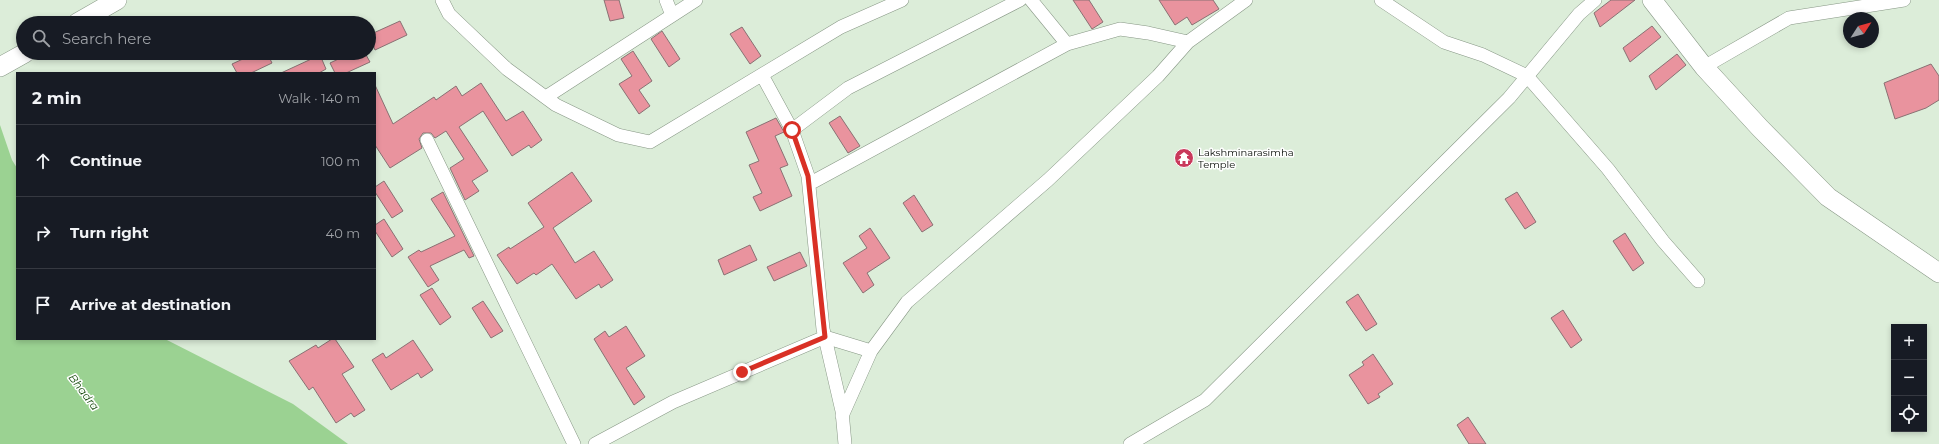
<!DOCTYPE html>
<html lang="en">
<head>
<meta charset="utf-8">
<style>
  :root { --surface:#171b24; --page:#242831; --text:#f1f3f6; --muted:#9ea1a6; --line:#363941 }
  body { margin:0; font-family:Montserrat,sans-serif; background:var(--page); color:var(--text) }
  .controls { position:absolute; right:12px; bottom:12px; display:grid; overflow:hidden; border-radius:0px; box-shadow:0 2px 6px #0003 }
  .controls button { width:36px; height:36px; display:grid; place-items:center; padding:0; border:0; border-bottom:1px solid var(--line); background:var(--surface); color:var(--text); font:20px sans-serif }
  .compass { position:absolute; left:1843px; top:12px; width:36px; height:36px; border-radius:50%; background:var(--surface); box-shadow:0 2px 6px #0003; rotate:54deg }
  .stop { position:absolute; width:12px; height:12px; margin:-9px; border:3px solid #d93025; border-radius:50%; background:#fff }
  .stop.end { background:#d93025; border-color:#fff; box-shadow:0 1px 4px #0008 }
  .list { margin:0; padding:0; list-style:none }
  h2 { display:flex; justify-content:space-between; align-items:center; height:52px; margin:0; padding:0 16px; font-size:17px }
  h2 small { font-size:13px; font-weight:400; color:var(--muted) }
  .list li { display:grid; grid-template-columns:26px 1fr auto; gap:12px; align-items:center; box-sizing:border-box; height:72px; padding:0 16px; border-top:1px solid var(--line) }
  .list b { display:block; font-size:15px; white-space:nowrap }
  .list em { font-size:13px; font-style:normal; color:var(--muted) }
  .icon { flex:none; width:22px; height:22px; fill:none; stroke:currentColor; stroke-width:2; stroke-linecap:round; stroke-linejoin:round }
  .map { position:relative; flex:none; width:1939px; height:444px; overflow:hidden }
  .search { position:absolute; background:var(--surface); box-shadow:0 2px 6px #0003; left:16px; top:16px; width:360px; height:44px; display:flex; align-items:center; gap:10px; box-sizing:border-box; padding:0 14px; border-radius:22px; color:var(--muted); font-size:15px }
  .panel { position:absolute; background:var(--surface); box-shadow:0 2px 6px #0003; left:16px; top:72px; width:360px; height:268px; border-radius:0px }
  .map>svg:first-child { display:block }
  .water { fill:#9bd292 }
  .building { fill:#e9939e; stroke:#897173 }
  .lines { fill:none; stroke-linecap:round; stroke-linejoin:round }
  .street-casing { stroke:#879785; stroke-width:14 }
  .secondary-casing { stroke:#879785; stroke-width:20 }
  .street { stroke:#fff; stroke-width:13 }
  .secondary { stroke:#fff; stroke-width:19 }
  .route { stroke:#d93025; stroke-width:5 }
  .labels { text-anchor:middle; stroke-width:3; stroke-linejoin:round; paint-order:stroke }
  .poi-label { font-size:10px; fill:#080d07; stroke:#fff; text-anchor:start }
  .water-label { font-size:11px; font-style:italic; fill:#1d5113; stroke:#fff }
</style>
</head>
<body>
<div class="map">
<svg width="1939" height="444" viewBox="0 0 1939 444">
  <rect width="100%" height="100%" fill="#dcedd9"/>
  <!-- water -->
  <path class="water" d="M0,125L12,160L17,168V339H165L293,404L348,444H0Z"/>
  <!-- building -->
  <path class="building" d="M604,0H619L624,18L610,21Z
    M1073,0H1089L1103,22L1092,29Z
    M1159,0H1213L1219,9L1192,25L1187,17L1175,25Z
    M1611,0H1635L1600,27L1594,13Z
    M400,21L407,35L375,50L369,35Z
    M1652,26L1661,37L1630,62L1623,48Z
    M742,27L761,56L750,64L730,34Z
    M662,31L680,59L669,67L651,39Z
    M633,51L652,81L639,90L650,106L639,114L619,84L632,76L621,59Z
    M256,53H267L272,63L251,73H237L232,64Z
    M351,53H365L370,62L346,73H335L330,63Z
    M1677,54L1686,65L1656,90L1649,76Z
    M320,55L326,69L319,73H281Z
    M1931,64L1939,76V100L1926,108L1895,119L1884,83Z
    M481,83L506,121L523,111L542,140L531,148L529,145L512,156L483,111L459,127L488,171L472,181L479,191L465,200L450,168L464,159L446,131L435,138L431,133H423L419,139L422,148L390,168L375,145V85L393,124L434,97L436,100L456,86L462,96Z
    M840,116L860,146L848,153L829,123Z
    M776,118L784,132L775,136L788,165L780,168L792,196L760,211L753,197L762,193L749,165L759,161L746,132Z
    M572,172L592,201L553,228L575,263L594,251L613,280L601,288L599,284L576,299L552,264L536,275L534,273L517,284L497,255L509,247L510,249L544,227L528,203Z
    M384,181L403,211L392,218L375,192V187Z
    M443,192L474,256L469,258L464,250L430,266L439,280L428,287L408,257L419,250L421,252L455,236L431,199Z
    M1517,192L1536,222L1525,229L1505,199Z
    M914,195L933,225L922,232L903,203Z
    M384,219L403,249L392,257L375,231V225Z
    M870,228L890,258L867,273L874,285L863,293L843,263L867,248L859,236Z
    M1625,233L1644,263L1633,271L1613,241Z
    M750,245L757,260L724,275L718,260Z
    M800,252L807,266L774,281L767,267Z
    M432,288L451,317L440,325L420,295Z
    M1358,294L1377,324L1366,331L1346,302Z
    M483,301L503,331L491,338L472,308Z
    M1563,310L1582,340L1571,348L1551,318Z
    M626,326L645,356L626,368L645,397L634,405L594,339L605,331L609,337Z
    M332,339H335L354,367L342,374L365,410L354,417L351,413L336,423L313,387L309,390L289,361L316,345L318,348Z
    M413,340L433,370L421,378L418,373L391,390L372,360L383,353L386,358Z
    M1373,354L1393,384L1378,394L1380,397L1368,404L1349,375L1364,365L1362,362Z
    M1468,417L1486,444H1469L1457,425Z"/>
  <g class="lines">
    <defs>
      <path id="street" d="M442,0L449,14L507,69L556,105L618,135L650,142L841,27L902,0
        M666,0L672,15
        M1031,0L1067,44L1120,29L1148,33L1188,42
        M1381,0L1444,42L1483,55L1527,76L1608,169L1663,241L1698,281
        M1704,67L1789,18L1904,0
        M762,75L792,130L808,176L823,329L842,411L845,444
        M546,97L696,0
        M792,130L848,88L1020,0
        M427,140L574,444
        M809,184L1067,44
        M842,416L871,351L907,302L1048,180L1158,76L1188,42L1246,0
        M595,444L673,402L825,337L871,351
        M1130,444L1205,400L1509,98L1579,14L1595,0"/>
      <path id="secondary" d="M1652,0L1704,67L1760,128L1828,197L1939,273
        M77,23L117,0
        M0,67L25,53"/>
    </defs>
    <!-- street casing -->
    <use href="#street" class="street-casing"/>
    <!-- secondary casing -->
    <use href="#secondary" class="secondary-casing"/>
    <!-- street -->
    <use href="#street" class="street"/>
    <!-- secondary -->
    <use href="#secondary" class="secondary"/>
  </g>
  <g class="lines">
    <!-- route -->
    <path class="route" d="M742,372L825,337L808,176L792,130"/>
  </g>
  <!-- icons -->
  <defs>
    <symbol id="temple-disc" viewBox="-11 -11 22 22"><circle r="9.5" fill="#c9395b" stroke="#fff"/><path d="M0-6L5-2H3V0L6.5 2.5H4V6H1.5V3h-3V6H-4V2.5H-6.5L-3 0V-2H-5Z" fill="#fff"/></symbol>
  </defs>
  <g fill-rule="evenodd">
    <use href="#temple-disc" x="1173" y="147" width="22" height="22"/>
  </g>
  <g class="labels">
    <!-- poi labels -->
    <g class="poi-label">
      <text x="1198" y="156">Lakshminarasimha<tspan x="1198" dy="12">Temple</tspan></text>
    </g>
    <!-- water labels -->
    <g class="water-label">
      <text transform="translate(84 392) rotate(53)" y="4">Bhadra</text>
    </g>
  </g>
</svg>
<div class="controls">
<button>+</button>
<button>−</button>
<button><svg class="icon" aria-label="locate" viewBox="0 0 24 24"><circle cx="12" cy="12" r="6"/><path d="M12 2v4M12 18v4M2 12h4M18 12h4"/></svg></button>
</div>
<svg class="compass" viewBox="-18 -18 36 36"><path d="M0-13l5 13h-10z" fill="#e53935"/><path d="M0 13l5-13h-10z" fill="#9ea1a6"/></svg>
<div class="stop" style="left:792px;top:130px"></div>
<div class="stop end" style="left:742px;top:372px"></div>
<div class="search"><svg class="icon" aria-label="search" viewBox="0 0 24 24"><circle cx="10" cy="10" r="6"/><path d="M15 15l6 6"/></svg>Search here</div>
<section class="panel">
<h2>2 min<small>Walk · 140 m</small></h2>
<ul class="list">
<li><svg class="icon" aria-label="ahead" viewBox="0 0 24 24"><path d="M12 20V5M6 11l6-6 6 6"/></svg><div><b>Continue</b></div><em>100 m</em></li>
<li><svg class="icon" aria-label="right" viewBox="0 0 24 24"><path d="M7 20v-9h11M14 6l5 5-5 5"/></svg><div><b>Turn right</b></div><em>40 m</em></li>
<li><svg class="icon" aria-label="arrive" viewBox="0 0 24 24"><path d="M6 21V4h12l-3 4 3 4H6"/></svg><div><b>Arrive at destination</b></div></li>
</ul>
</section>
</div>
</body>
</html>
